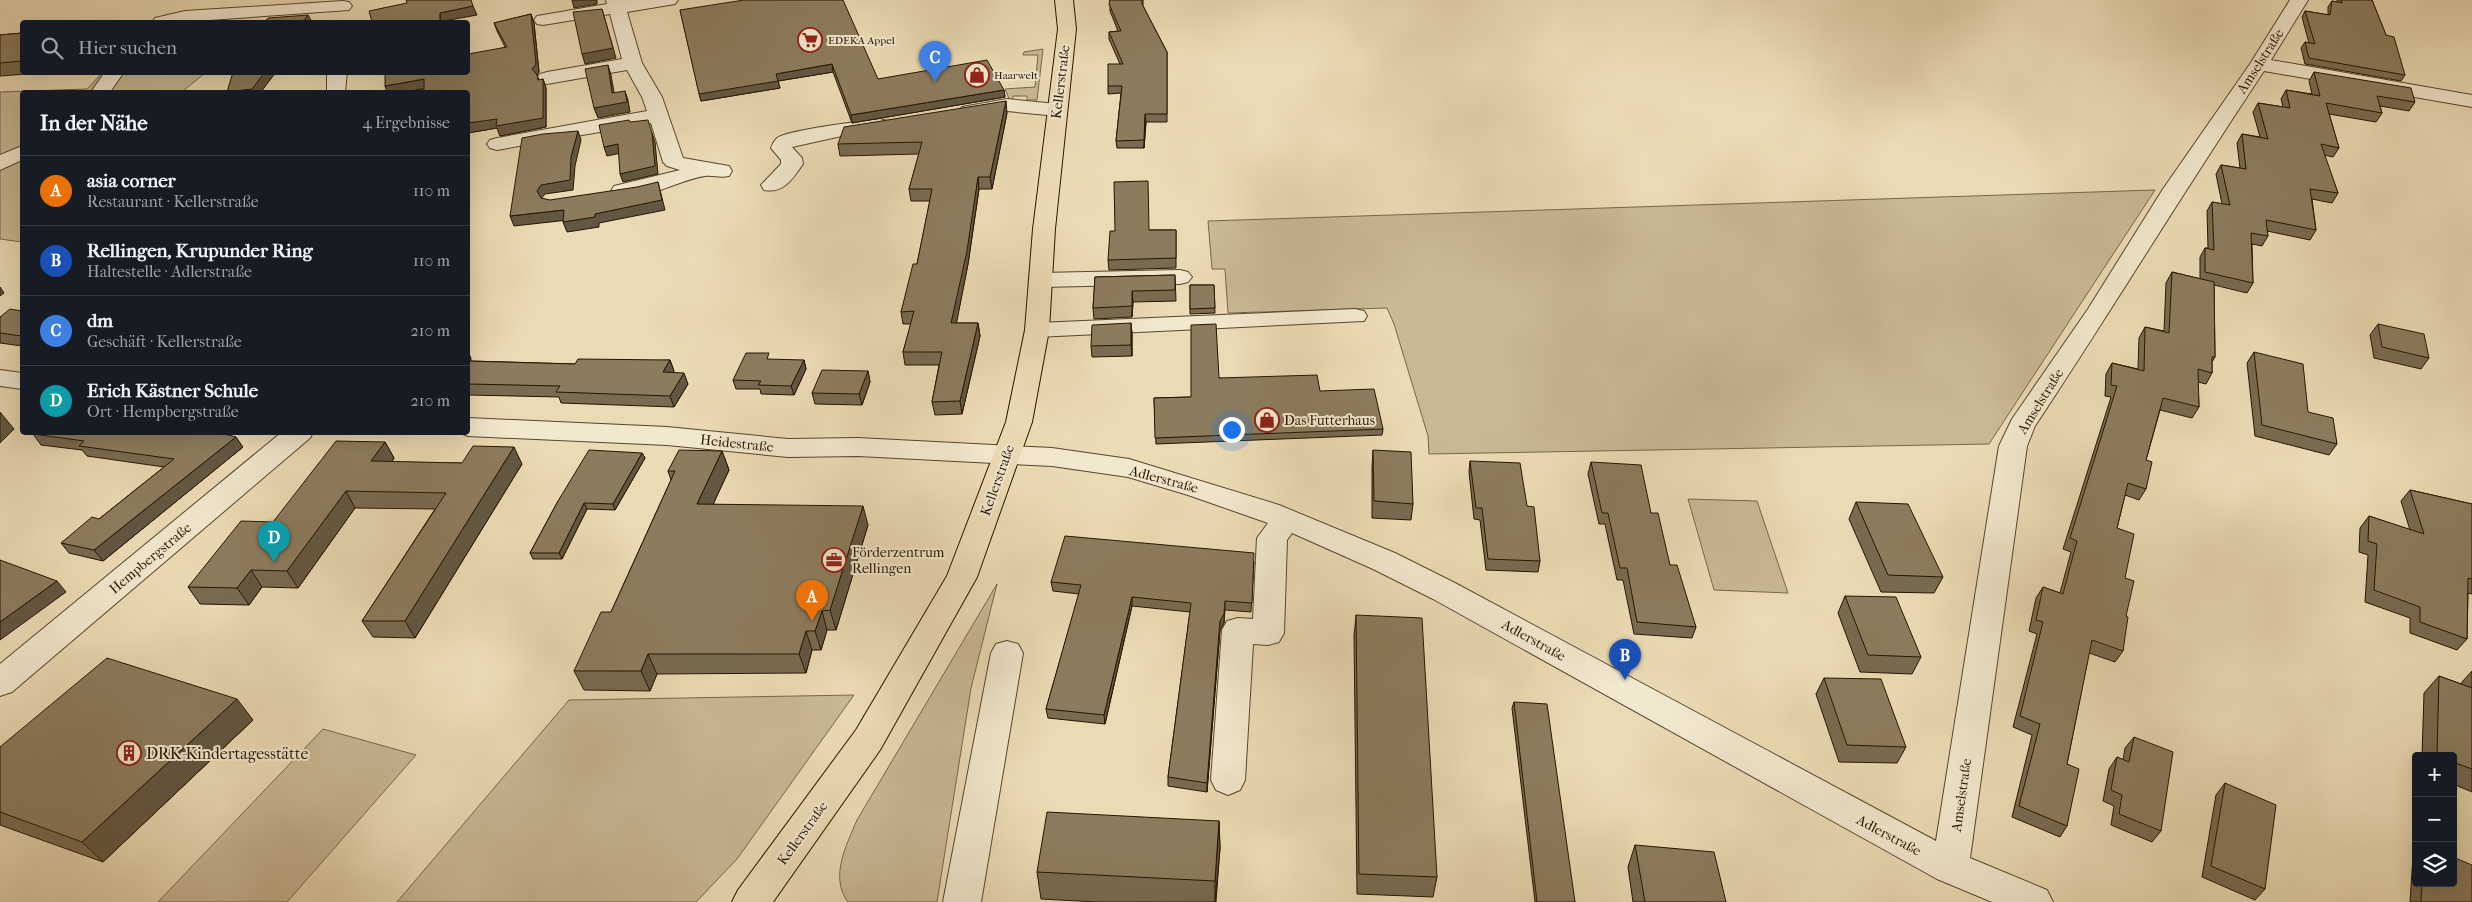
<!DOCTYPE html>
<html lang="de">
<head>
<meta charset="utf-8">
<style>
  :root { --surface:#171b24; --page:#242831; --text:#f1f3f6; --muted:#9ea1a6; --line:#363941; --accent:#d93025 }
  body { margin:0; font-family:"IM FELL French Canon",serif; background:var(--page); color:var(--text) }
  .controls { position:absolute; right:15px; bottom:15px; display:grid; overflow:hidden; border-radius:5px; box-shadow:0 5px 20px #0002 }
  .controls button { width:45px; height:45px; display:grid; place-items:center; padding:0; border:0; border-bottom:1px solid var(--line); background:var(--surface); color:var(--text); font:25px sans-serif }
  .you { position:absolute; left:1231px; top:429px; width:18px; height:18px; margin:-12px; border:4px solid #fff; border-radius:50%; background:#1a73e8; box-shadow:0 0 0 8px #1a73e833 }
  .badge { display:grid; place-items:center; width:32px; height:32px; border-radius:50%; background:var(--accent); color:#fff; font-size:16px; font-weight:700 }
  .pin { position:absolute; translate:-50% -41px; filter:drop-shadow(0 1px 2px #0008) }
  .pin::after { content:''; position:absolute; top:26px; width:18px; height:15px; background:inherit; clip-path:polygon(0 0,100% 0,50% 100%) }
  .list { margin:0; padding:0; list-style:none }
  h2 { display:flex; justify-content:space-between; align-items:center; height:65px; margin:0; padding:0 20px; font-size:21px }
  h2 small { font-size:16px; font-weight:400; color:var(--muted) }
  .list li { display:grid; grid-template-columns:32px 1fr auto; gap:15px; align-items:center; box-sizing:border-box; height:70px; padding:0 20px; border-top:1px solid var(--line) }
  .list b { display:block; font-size:19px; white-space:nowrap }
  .list p { margin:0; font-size:16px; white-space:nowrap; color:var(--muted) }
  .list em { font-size:16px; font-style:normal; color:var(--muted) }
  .icon { flex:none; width:28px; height:28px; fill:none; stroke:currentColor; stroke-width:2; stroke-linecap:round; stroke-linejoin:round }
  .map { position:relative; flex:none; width:2472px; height:902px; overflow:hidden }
  .search { position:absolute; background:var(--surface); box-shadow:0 5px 20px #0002; left:20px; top:20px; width:450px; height:55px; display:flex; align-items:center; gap:12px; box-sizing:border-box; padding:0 18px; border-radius:5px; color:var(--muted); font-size:19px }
  .panel { position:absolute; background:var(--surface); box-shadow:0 5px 20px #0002; left:20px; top:90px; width:450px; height:345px; border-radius:5px }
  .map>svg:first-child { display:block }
  .green { fill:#c9b995; stroke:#77674a }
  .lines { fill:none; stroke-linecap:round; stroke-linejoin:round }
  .minor-casing { stroke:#56462d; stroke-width:2 }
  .major-casing { stroke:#251500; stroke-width:2 }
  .minor { fill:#f2e8ce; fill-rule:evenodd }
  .major { fill:#ebdbb4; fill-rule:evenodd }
  .wall { fill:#786b51; stroke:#251500 }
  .shaded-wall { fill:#625742; stroke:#251500 }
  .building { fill:#8c7c5e; stroke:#251500 }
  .labels { text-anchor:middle; stroke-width:4; stroke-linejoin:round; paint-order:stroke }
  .far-poi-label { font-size:11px; fill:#251500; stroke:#f2e8ce; text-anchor:start }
  .street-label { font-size:14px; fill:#251500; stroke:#f2e8ce }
  .poi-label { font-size:14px; fill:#251500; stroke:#f2e8ce; text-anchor:start }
  .near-poi-label { font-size:16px; fill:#251500; stroke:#f2e8ce; text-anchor:start }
</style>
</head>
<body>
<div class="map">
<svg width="2472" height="902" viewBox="0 0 2472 902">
  <rect width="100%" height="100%" fill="#ebdbb4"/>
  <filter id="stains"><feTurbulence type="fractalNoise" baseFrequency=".004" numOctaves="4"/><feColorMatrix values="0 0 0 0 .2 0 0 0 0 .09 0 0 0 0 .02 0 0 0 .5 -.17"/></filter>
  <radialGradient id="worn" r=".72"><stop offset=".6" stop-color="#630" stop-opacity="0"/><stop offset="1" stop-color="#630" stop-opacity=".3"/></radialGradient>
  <!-- green -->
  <path class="green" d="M1043,49L1037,100H1027V96H1013V101H1010L1005,89L1035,87L1038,55H1023L1024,52Z
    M102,73H205L182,92H22V242L0,239V92L87,89Z
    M2155,190L1989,444L1429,454L1428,436L1394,324L1387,308L1228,313L1225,269H1212L1208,221Z
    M1688,499L1757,501L1788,593L1714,590Z
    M997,584L971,688L937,902H848C829,877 847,844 857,820Z
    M854,695L737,859L696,902H397L569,700Z
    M323,729L416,755L287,902H158Z"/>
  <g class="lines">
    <defs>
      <path id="minor" d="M606,0H678L675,4L627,12L642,63L662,97L683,158L729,166L732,171L729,176C720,178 713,175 705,176C677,180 644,203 614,196L611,191L614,186L680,170L667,166L663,162L651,123L497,150L490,148L487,144L490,140L497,138L647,111L642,97L627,70L547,84L540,82L537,78L540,74L547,72L622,59L610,14L543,25L537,24L534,20L537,16L543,15L607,4Z
        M2290,0H2308L2271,60L2472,95V107L2264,71C2186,188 2113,308 2035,426L2027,446L1970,858L2047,890L2053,902H1992L1937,879L1433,599L1373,569L1292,533L1287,540L1284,633L1279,642L1268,645L1253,644L1245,780L1240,790L1228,795L1216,790L1211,780L1222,630L1227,621L1238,618L1253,619L1257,538L1268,523L1188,495L1128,477L1052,466L858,456L788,457L667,445L468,436L458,432H468V418L667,427L788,439L858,438L1052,448L1129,459L1279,505L1395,553L1455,583L1936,841L1999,446L2012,419L2088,309L2163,189L2250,64Z
        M343,1L349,2L352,6L349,10L181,22H152L155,18L185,11Z
        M105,72H124L110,92H91Z
        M327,72H347L345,92H327Z
        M1007,99L1057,104L1064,106L1067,110L1064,114L1057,116L1007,111L969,117L962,115L959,111L962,107Z
        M880,119L887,121L890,125L887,129L851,134L792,147L802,158L803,164C793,178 784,194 764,190L761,185L781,164V160L771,148C772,145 774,141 777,138C788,130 863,121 880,119Z
        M22,146V160L0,170V155Z
        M1180,270L1188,272L1192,277L1188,282L1180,284L1041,287L1033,285L1029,280L1033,275L1041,273Z
        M1355,309L1364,311L1367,316L1364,321L1037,337L1028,335L1025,330L1028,325L1037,323Z
        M0,370L22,373V389L0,386Z
        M282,432H313L310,438L12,692L0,696V664Z
        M1007,641L1018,644L1023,653L981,902H943L991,653L996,644Z"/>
      <path id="major" d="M1055,0H1073L1076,29L1055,229L1049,330L1032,422L977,577L880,750L773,902H732L738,890L856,730L947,576L1006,422L1025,330L1033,229L1058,29Z"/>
    </defs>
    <!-- minor casing -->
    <use href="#minor" class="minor-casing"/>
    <!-- major casing -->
    <use href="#major" class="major-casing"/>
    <!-- minor -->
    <use href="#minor" class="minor"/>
    <!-- major -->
    <use href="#major" class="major"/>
  </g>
  <!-- wall -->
  <path class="wall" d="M1110,0H1143V6L1167,52V122H1146L1144,148H1117L1116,141L1121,93L1108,94V86L1120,64L1109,39V32L1118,31L1110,11Z
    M2337,0H2372L2386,35L2405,75L2401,81L2305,64L2301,48L2305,42L2309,43L2302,17L2305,11L2328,15V7L2332,1L2337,2Z
    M680,10L878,79L1004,90L1005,97L852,123L833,72L778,81L780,88L701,101Z
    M531,14L534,23L539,72L537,75L539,80L543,79L546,88V127L500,136L497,128L468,133V92L424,89L404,92H387L505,47L497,31L494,23Z
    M22,33V72H53L0,76V35Z
    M2314,72L2415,102L2409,111L2380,106L2382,113L2376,122L2329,114L2339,148L2333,157L2324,155L2338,193L2332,203L2312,199L2316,230L2310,240L2267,231L2268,236L2262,246L2252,244L2253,283L2247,293L2214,285L2215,357L2212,362V373L2206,384L2198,382L2199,407L2192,418L2160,410L2146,460V489L2139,500L2125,495L2117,528L2125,578L2126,616L2123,651L2115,662L2089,653L2067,764V826L2060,837L2012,817L2032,735L2013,727L2037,634L2029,631L2036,598L2043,587L2060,593L2071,552L2063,549L2111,397L2105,396L2106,374L2112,363L2138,369L2139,338L2145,327L2164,331L2166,283L2172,272L2200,279V257L2205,248H2208L2207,211L2212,202L2222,204L2216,174L2221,165L2240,168L2237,143L2242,134L2260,137L2253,112L2258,103L2283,107L2281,99L2286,90L2312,94L2309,81Z
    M1007,113L992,189H979L968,264L956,323H978L980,336L962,414L935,415L932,402L939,365H905L903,352L911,324H903L901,312L917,264L930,201H911L909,189L919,154L840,156L838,144Z
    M1150,230H1176V268L1109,270L1108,260Z
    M1175,275L1176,301L1133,302L1132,317L1094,319L1093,308L1095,277Z
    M1190,285H1214L1215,313L1190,314Z
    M22,311V346L0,343V317Z
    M1131,323L1132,334V356L1092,357L1091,346Z
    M2378,324L2429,358L2421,369L2374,358L2370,335Z
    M468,351L471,359L470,361L575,364L670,360L674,371L673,372L688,384L674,407L561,403L559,397L468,395Z
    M2254,352L2337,444L2329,455L2255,436L2247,363Z
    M804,360L806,369L794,395L761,394L760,389H736L733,380Z
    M868,371L870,382L862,405L815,404L812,393Z
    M1219,378L1320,391L1383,429L1382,435L1156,444L1154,398L1191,397Z
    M33,434L243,447L103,561L69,553L61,543L99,519L164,467L87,456L82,450L41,445Z
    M385,442L394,458L392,462L522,464L415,638L373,637L362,621L435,509L355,508L298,588L262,587L249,605L200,604L188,587L273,522Z
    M1373,450L1413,504L1411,520L1372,518V467Z
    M722,451L729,470L713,504L868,525L836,630H827L821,650H812L806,673L657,674L650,691L584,690L574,671L611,612L671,480L668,471Z
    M642,453L645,458L615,510L587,509L562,559H533L530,553L558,501Z
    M1470,461L1527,506L1540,561L1538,572L1486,570L1480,520L1474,519L1469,472Z
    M1591,462L1651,513L1670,565L1696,627L1692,638L1634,634L1623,580H1617L1605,524H1599L1588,474Z
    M2410,490L2472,504V594L2468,593L2467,639L2457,650L2410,633V618L2365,602L2368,555L2359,552L2360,528L2369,516L2410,530L2401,501Z
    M1856,502L1943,577L1934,593L1881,592L1849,519Z
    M1254,562L1251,612L1225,610L1224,623L1220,630L1207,792L1168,786V777L1190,612L1132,606L1105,724L1048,718L1046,709L1079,594L1053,591L1051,582Z
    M1845,596L1921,657L1912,674L1860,672L1838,613Z
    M1356,615L1437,877L1433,897L1357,894L1354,636Z
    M2472,671V792L2453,784V756H2422L2424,693L2439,676L2461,684L2462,682Z
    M1824,678L1906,747L1897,763L1839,762L1816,694Z
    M1514,702L1575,902H1535L1512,708Z
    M253,720L103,862L0,825V747Z
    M2134,737L2161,831L2152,842L2111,825L2114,806L2103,801L2109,769L2117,757L2123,760L2125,748Z
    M2225,783L2265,889L2255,900L2202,877L2216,795Z
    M1219,821L1220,848L1216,902H1097L1041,899L1037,872Z
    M1635,845L1726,902H1633L1628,867Z
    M2416,854V883H2453L2472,902H2410L2413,856Z"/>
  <!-- shaded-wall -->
  <path class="shaded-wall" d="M572,0H597V4L574,8Z
    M473,6L477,15L444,21V22H440V13Z
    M602,9L616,58L585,64L582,54Z
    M531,14L534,23L539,72L537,75L540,84L535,78L532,69Z
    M308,15L312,22H303Z
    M832,64L833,72L778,81L780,88L701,101L699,94L776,74Z
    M608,65L611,75L616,103L612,93Z
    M265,72H276L261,92H230Z
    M424,79L428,88L404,92H387L385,86Z
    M543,79L546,88V127L500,136L497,128L468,133V123Z
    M1004,90L1005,97L852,123L851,115Z
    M625,91L628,100L630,112L598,118L594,108Z
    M1006,101L1007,113L992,189L990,177Z
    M1145,114L1146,122L1144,148V140Z
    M578,131L581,140L575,166L573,190L545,194L540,200L537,191L541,185L571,157Z
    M652,133L655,142L658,174L623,182L620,174Z
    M618,144L621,153L607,156L604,147Z
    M978,177L979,189L968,264L954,336L951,323Z
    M658,182L665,210L599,223V227L567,232L563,222Z
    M564,210L568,220L514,226L510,216Z
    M0,287L4,293L0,296Z
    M1132,291L1133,302L1132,317Z
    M978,323L980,336L962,414L960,401Z
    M1131,323L1132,334V356L1131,345Z
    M468,351L471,359L468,364Z
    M670,360L674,371L667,383L663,372Z
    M804,360L806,369L794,395L791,386Z
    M868,371L870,382L862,405L859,394Z
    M684,373L688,384L674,407L670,396Z
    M0,412L14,429L0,443Z
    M236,437L243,447L103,561L94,550Z
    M385,442L394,458L380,478L371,461Z
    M514,447L522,464L415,638L405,621Z
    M722,451L729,470L704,524L697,504Z
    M642,453L645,458L615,510L613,504Z
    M346,491L355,508L298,588L287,571Z
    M584,503L587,509L562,559L559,553Z
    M863,506L868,525L836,630L830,610Z
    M251,570L262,587L249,605L237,588Z
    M57,581L66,592L0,640V622Z
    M1132,597V606L1105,724L1104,715Z
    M1225,601L1224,623L1220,630L1207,792V783L1220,621Z
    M822,611L827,630L821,650L815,631Z
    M806,631L812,650L806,673L799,654Z
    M648,654L657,674L650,691L641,671Z
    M237,699L253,720L103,862L82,842Z
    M1219,821L1220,848L1215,902V881Z"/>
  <!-- building -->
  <path class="building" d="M406,0H471L473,6L440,13V22H372L369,11L407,3Z
    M744,0H843L878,79L987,60L1004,90L851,115L832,64L776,74L778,81L699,94L680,10Z
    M1110,0H1142V4L1167,52V114H1145L1144,140L1116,141L1122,86H1108V64H1123L1109,32L1121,31L1109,4Z
    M2341,0H2372L2386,35L2394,37L2405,75L2309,58L2305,42L2315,44L2305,11L2330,15L2332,1L2342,3Z
    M602,9L613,48L582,54L573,12Z
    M531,14L536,64L532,69L537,75L538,80L543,79V118L496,126L497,119L468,123V92H424V79L385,86V72H468V54L507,47L494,23Z
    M308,15L303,22H264L268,18Z
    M22,33V61L0,63V35Z
    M608,65L612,93L625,91L627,102L594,108L585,69Z
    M233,72H265L252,89L227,92Z
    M2314,72L2411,88L2415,102L2377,96L2382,113L2326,103L2339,148L2321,144L2338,193L2310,189L2316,230L2266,220L2268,236L2251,233L2253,283L2205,272V248L2214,250L2212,202L2230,205L2221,165L2246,169L2242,134L2268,139L2258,103L2290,108L2286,90L2320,96Z
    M1006,101L990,177H978L967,251L951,323H978L960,401L932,402L942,352H903L914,311L901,312L913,264H917L932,189H909L922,142L838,144L844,127Z
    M629,120L630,122L648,120L652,133L655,166L620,174L618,144L604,147L599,125Z
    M578,131L571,157L570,180L541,185L537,191L541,198L550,200L637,187L658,182L662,200L595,214V217L563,222L564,210L510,216L522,138L543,134Z
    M1148,181L1149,230H1176V258L1108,260L1110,231H1115L1114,182Z
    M2172,272L2214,282L2215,357H2212V373L2198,369L2199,407L2163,398L2146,460L2152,462L2146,489L2128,483L2117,528L2134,534L2125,578L2134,581L2126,616L2128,617L2123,651L2092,640L2067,764L2079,769L2067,826L2019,806L2040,724L2020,716L2043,622L2036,620L2043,587L2063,594L2077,541L2070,538L2117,386L2111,385L2112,363L2144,371L2145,327L2169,333Z
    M1175,275V290L1132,291V306L1093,308L1095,277Z
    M1190,285H1214L1215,308L1190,309Z
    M10,309L22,311V336L0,333V317Z
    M1131,323V345L1091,346L1092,325Z
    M1216,324L1219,378L1317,375L1320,391L1374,389L1383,429L1155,438L1154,398L1191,397V325Z
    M2378,324L2424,334L2429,358L2382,347Z
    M2254,352L2303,364L2308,412L2333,418L2337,444L2262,425Z
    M746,353H769L767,359L804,360L791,386L758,385L761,381L733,380Z
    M578,359L670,360L663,372L684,373L670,396L556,392L560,386L468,384V361L575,364Z
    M822,370L868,371L859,394L812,393Z
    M35,432H216L236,437L94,550L61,543L92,517L99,519L174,459L79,446L84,441L33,434Z
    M336,441L385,442L371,461L462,463L473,446L514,447L405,621H362L446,493L346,491L287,571L251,570L237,588L188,587L241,521L273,522Z
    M589,450L642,453L613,504L584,503L559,553H530L558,501Z
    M679,450L722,451L697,504L863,506L830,610L822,611L815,631H806L799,654H648L641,671H574L601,612H611L675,471H668Z
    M1373,450L1411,452L1413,504L1374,501Z
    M1470,461L1520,463L1527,506L1534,507L1540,561L1488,559L1482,508H1476Z
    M1591,462L1641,465L1651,513H1658L1670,565H1677L1696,627L1637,622L1627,568H1620L1608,513H1602Z
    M2410,490L2472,504V579L2468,578L2467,639L2420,622V607L2374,590L2377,544L2368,541L2369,516L2424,534Z
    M1856,502L1908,504L1943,577L1888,575Z
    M1065,536L1254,553L1252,603L1225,601L1224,614L1220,621L1207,783L1168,777L1191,603L1132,597L1104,715L1046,709L1081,585L1051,582Z
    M0,560L57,581L0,622Z
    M1845,596L1896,597L1921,657L1868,655Z
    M1356,615L1422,618L1437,877L1359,874Z
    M107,658L237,699L82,842L0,812V747Z
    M2439,676L2472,688V769L2453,762V756L2437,755Z
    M1824,678L1881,679L1906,747L1847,745Z
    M1514,702L1547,704L1575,902H1537Z
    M2134,737L2173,752L2161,831L2119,814L2122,795L2111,790L2117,757L2129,762Z
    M2225,783L2276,805L2265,889L2211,866Z
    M1047,812L1219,821L1215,881L1037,872Z
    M1635,845L1714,852L1726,902H1645Z
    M2453,857L2472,865V902H2421L2422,883H2453Z"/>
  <!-- icons -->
  <defs>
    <symbol id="supermarket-ring" viewBox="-11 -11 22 22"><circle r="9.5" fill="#f2e8ce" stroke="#8f2418" stroke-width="1.5"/><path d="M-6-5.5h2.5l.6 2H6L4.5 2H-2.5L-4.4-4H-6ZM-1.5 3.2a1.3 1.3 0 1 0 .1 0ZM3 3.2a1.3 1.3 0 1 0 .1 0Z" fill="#8f2418"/></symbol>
    <symbol id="shop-ring" viewBox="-11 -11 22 22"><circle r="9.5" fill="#f2e8ce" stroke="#8f2418" stroke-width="1.5"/><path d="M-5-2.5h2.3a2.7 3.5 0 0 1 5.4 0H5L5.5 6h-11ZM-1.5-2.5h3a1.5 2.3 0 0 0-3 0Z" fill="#8f2418"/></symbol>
    <symbol id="office-ring" viewBox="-11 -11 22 22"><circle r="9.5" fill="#f2e8ce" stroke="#8f2418" stroke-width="1.5"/><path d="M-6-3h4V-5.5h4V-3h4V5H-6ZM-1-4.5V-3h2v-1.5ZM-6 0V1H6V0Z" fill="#8f2418"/></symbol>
    <symbol id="building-ring" viewBox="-11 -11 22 22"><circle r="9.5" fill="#f2e8ce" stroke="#8f2418" stroke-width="1.5"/><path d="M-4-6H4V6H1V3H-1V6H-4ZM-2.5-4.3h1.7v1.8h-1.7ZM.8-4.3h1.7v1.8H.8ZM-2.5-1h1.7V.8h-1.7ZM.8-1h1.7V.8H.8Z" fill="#8f2418"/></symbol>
  </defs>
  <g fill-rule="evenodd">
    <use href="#supermarket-ring" x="796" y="26" width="28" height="28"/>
    <use href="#shop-ring" x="963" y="61" width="28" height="28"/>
    <use href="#shop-ring" x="1253" y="406" width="28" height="28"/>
    <use href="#office-ring" x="820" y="546" width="28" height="28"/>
    <use href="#building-ring" x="115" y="739" width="28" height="28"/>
  </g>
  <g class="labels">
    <!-- far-poi labels -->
    <g class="far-poi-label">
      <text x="828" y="44">EDEKA Appel</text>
      <text x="994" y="79">Haarwelt</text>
    </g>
    <!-- street labels -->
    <g class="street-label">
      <text transform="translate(2260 61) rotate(-57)" y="5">Amselstraße</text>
      <text transform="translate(1060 82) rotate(-83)" y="5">Kellerstraße</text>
      <text transform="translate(2040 401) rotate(-58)" y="5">Amselstraße</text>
      <text transform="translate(737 443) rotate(6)" y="5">Heidestraße</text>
      <text transform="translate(1164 479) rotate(15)" y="5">Adlerstraße</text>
      <text transform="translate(997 480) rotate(-70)" y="5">Kellerstraße</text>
      <text transform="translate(150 558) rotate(-40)" y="5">Hempbergstraße</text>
      <text transform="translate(1534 640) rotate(29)" y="5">Adlerstraße</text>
      <text transform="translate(1961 795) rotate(-82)" y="5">Amselstraße</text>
      <text transform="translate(802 833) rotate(-54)" y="5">Kellerstraße</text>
      <text transform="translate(1889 835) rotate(28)" y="5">Adlerstraße</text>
    </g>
    <!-- poi labels -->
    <g class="poi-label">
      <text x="1284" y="425">Das Futterhaus</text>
      <text x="852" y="557">Förderzentrum<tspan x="852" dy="16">Rellingen</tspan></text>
    </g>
    <!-- near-poi labels -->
    <g class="near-poi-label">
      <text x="146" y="759">DRK-Kindertagesstätte</text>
    </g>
  </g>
  <rect width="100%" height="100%" filter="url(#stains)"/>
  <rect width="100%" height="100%" fill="url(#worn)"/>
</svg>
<div class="controls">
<button>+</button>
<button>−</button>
<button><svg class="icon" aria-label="layers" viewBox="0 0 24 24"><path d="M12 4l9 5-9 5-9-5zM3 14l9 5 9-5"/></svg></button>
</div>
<div class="you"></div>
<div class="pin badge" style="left:812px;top:621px;background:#e8710a">A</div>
<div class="pin badge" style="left:1625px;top:680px;background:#1a4fb4">B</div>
<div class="pin badge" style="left:935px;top:82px;background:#3f7fe0">C</div>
<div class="pin badge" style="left:274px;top:562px;background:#0f9aa8">D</div>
<div class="search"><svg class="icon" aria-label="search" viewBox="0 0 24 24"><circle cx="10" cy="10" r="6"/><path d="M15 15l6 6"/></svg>Hier suchen</div>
<section class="panel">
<h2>In der Nähe<small>4 Ergebnisse</small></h2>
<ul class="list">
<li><span class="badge" style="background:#e8710a">A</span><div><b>asia corner</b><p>Restaurant · Kellerstraße</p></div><em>110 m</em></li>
<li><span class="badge" style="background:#1a4fb4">B</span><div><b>Rellingen, Krupunder Ring</b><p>Haltestelle · Adlerstraße</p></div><em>110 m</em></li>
<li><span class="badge" style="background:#3f7fe0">C</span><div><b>dm</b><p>Geschäft · Kellerstraße</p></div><em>210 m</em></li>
<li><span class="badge" style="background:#0f9aa8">D</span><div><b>Erich Kästner Schule</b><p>Ort · Hempbergstraße</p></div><em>210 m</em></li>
</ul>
</section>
</div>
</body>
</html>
